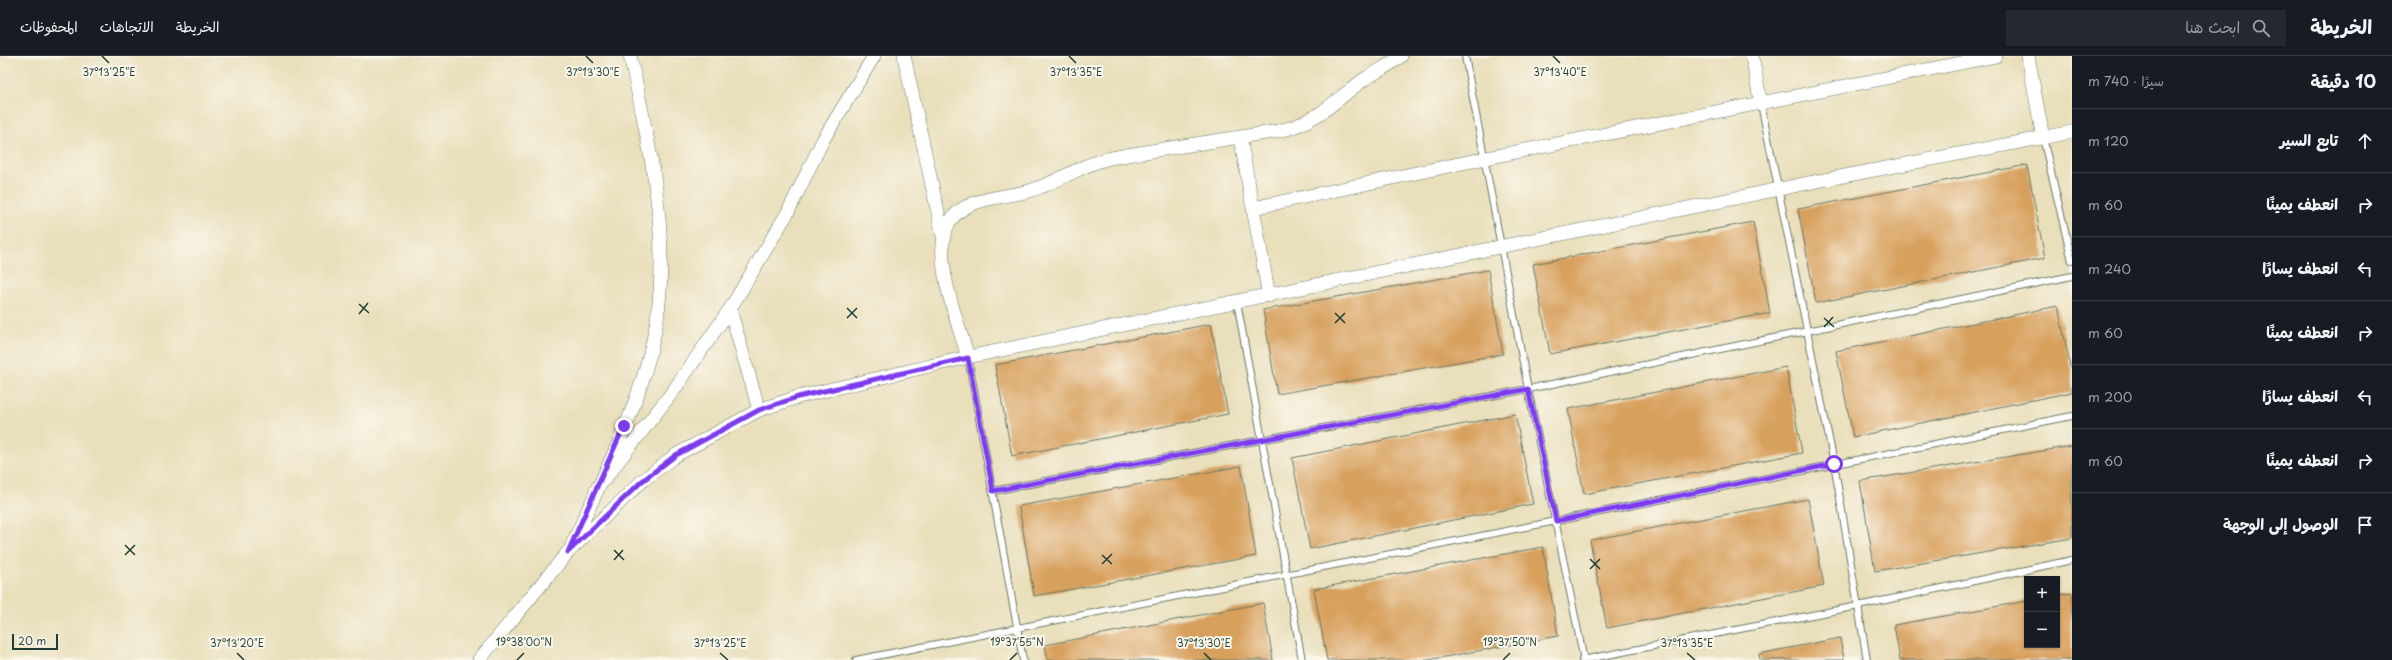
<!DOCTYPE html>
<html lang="ar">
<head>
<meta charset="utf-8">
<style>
  :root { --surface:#171b24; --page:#242831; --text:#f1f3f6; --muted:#9ea1a6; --line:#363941 }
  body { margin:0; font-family:"Playpen Sans","Playpen Sans Arabic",sans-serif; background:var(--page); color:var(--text); direction:rtl }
  .controls { position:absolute; right:12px; bottom:12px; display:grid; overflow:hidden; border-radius:0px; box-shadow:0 1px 3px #0004 }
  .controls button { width:36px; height:36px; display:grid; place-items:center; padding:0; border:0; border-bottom:1px solid var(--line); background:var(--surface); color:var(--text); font:20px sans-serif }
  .scale { position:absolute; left:12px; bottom:10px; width:46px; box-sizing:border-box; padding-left:4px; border:2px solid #1f3d34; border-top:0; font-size:11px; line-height:14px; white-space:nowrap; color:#1f3d34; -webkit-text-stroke:3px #fbf7ec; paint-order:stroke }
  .stop { position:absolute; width:12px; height:12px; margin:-9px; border:3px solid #7c3aed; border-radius:50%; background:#fff }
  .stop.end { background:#7c3aed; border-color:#fff; box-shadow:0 1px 4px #0008 }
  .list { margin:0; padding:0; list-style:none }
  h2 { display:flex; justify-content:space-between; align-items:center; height:52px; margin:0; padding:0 16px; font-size:17px }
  h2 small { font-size:13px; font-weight:400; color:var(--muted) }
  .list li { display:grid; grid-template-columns:26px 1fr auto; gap:12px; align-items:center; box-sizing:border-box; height:64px; padding:0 16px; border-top:1px solid var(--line) }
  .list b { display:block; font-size:15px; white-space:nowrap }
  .list em { font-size:13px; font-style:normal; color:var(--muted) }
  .icon { flex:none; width:22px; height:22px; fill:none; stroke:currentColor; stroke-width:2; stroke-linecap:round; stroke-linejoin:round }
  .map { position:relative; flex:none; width:2072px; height:604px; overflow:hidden; direction:ltr }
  header { display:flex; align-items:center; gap:24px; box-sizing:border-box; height:56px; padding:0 20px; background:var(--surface); border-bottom:1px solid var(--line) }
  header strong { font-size:19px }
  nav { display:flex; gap:22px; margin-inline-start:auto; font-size:14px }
  .search { width:280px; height:36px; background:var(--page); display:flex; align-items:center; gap:10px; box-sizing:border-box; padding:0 14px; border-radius:0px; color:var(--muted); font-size:15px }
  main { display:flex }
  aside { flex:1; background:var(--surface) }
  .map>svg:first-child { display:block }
  .building { fill:#d8a05d }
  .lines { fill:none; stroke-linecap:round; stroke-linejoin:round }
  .service-casing { stroke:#667663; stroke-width:8 }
  .minor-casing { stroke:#667663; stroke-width:14 }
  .service { stroke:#fff; stroke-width:6 }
  .minor { stroke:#fff; stroke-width:13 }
  .route { stroke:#7c3aed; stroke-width:5 }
  .ticks { fill:none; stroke:#1f3d34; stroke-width:1.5 }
  .ticks-label { font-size:10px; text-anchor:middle; fill:#1f3d34; stroke:#fbf7ec; stroke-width:4; stroke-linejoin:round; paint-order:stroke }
</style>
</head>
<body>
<header>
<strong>الخريطة</strong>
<div class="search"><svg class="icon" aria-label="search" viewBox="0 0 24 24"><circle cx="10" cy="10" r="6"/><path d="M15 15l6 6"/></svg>ابحث هنا</div>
<nav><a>الخريطة</a><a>الاتجاهات</a><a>المحفوظات</a></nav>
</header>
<main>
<aside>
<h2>10 دقيقة<small>سيرًا · 740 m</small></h2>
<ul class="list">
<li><svg class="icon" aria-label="ahead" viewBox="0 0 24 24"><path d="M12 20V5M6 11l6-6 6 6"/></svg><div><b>تابع السير</b></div><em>120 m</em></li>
<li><svg class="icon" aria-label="right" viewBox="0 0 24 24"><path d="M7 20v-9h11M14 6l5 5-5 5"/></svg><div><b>انعطف يمينًا</b></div><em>60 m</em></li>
<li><svg class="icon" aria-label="left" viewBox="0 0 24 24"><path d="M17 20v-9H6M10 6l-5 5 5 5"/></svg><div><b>انعطف يسارًا</b></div><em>240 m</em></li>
<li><svg class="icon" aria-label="right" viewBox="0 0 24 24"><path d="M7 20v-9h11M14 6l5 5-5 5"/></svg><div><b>انعطف يمينًا</b></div><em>60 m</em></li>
<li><svg class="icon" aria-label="left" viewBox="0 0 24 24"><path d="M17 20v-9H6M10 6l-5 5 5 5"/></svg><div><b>انعطف يسارًا</b></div><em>200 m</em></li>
<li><svg class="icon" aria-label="right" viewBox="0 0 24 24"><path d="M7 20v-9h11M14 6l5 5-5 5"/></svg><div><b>انعطف يمينًا</b></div><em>60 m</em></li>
<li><svg class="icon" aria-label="arrive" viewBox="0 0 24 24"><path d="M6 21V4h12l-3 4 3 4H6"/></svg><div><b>الوصول إلى الوجهة</b></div></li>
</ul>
</aside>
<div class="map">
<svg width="2072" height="604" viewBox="0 0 2072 604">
  <rect width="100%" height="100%" fill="#fbf7ec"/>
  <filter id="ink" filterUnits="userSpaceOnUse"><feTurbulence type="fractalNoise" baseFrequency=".025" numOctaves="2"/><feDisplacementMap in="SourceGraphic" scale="8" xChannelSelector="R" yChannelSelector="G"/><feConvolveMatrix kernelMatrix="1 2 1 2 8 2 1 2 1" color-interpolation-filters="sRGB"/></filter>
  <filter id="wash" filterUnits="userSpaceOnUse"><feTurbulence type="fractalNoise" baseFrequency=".012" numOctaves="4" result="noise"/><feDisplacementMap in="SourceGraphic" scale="16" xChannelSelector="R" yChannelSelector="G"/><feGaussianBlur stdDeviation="0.9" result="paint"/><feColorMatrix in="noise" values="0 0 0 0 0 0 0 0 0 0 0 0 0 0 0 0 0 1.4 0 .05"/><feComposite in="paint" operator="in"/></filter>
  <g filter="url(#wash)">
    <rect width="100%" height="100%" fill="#e9dfbb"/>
    <g id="blocks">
      <!-- building -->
      <path class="building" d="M2027,109L2045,202L1816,247L1798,153Z
        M1753,166L1770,257L1550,298L1533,208Z
        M1488,214L1503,298L1277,338L1263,254Z
        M2058,250L2072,319V336L1853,381L1836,295Z
        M1211,268L1228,358L1012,400L995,309Z
        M1786,311L1802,397L1584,438L1568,353Z
        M1515,358L1533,448L1310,493L1292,402Z
        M2072,390V482L1875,515L1860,425Z
        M1241,410L1256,500L1034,540L1019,450Z
        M1808,443L1824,530L1607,572L1590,484Z
        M1543,491L1558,580L1428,604H1327L1314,533Z
        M2072,537V604H1900L1894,569L2027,545V589H2057V539Z
        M1263,547L1273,604H1048L1045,589Z
        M1840,582L1844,604H1760L1759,598Z"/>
    </g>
  </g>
  <g filter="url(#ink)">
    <use href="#blocks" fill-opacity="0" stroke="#667663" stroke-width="1"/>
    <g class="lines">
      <defs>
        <path id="service" d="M1465,0L1528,333L1584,604
          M1761,48L1834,407L1867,604
          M2043,82L2072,205
          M1237,246L1302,604
          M968,301L1023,604
          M993,435L1528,333L2072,220
          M856,604L1556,465L2072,360
          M1582,604L1858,550L2072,504"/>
        <path id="minor" d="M904,0L943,180
          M1752,0L1761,48
          M2028,0L2043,82
          M1240,81L1269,240
          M1253,152L1486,102L1996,0
          M730,253L759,354
          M968,301C958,266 930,199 949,167C963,141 1004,142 1029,135C1058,127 1081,108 1111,102C1154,94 1197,88 1240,81C1256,78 1274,77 1290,72C1323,61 1339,41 1366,22C1378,15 1390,9 1401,0
          M596,434L674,334L730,253L788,156L823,84L874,0
          M572,489C604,417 645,342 657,263C670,176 649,85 630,0
          M479,604L568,496L641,426L676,399L759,354L798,341L968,301L1813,126L2072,76"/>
      </defs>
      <!-- service casing -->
      <use href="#service" class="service-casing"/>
      <!-- minor casing -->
      <use href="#minor" class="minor-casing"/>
      <!-- service -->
      <use href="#service" class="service"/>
      <!-- minor -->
      <use href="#minor" class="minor"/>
    </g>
  </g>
  <g class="lines" filter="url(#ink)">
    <!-- route -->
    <path class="route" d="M624,370L568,496L641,426L676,399L759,354L798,341L968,302L993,435L1528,333L1556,465L1834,408"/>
  </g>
  <!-- ticks -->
  <path class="ticks" d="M102,0L109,7M586,0L593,7M1069,0L1076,7M1553,0L1560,7M359,248L369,257M847,252L857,262M1335,257L1345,267M359,258L368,247M847,262L857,252M1824,262L1834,271M1335,267L1345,257M1824,271L1833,261M125,489L135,499M614,494L624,504M125,499L135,489M1102,499L1112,508M1590,503L1600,513M614,504L623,494M1102,508L1112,498M1590,513L1600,503M237,597L244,604M720,597L728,604M1204,597L1211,604M1687,597L1695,604M517,604L524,597M1010,604L1017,597M1503,604L1510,597"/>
  <g class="ticks-label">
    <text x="109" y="20">37°13'25"E</text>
    <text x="593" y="20">37°13'30"E</text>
    <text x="1076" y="20">37°13'35"E</text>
    <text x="1560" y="20">37°13'40"E</text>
    <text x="524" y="590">19°38'00"N</text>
    <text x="1017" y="590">19°37'55"N</text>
    <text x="1510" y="590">19°37'50"N</text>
    <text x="237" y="591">37°13'20"E</text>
    <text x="720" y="591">37°13'25"E</text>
    <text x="1204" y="591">37°13'30"E</text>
    <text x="1687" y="591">37°13'35"E</text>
  </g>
</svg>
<div class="controls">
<button>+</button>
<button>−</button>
</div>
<div class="scale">20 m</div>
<div class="stop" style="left:1834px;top:408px"></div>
<div class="stop end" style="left:624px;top:370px"></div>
</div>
</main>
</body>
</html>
